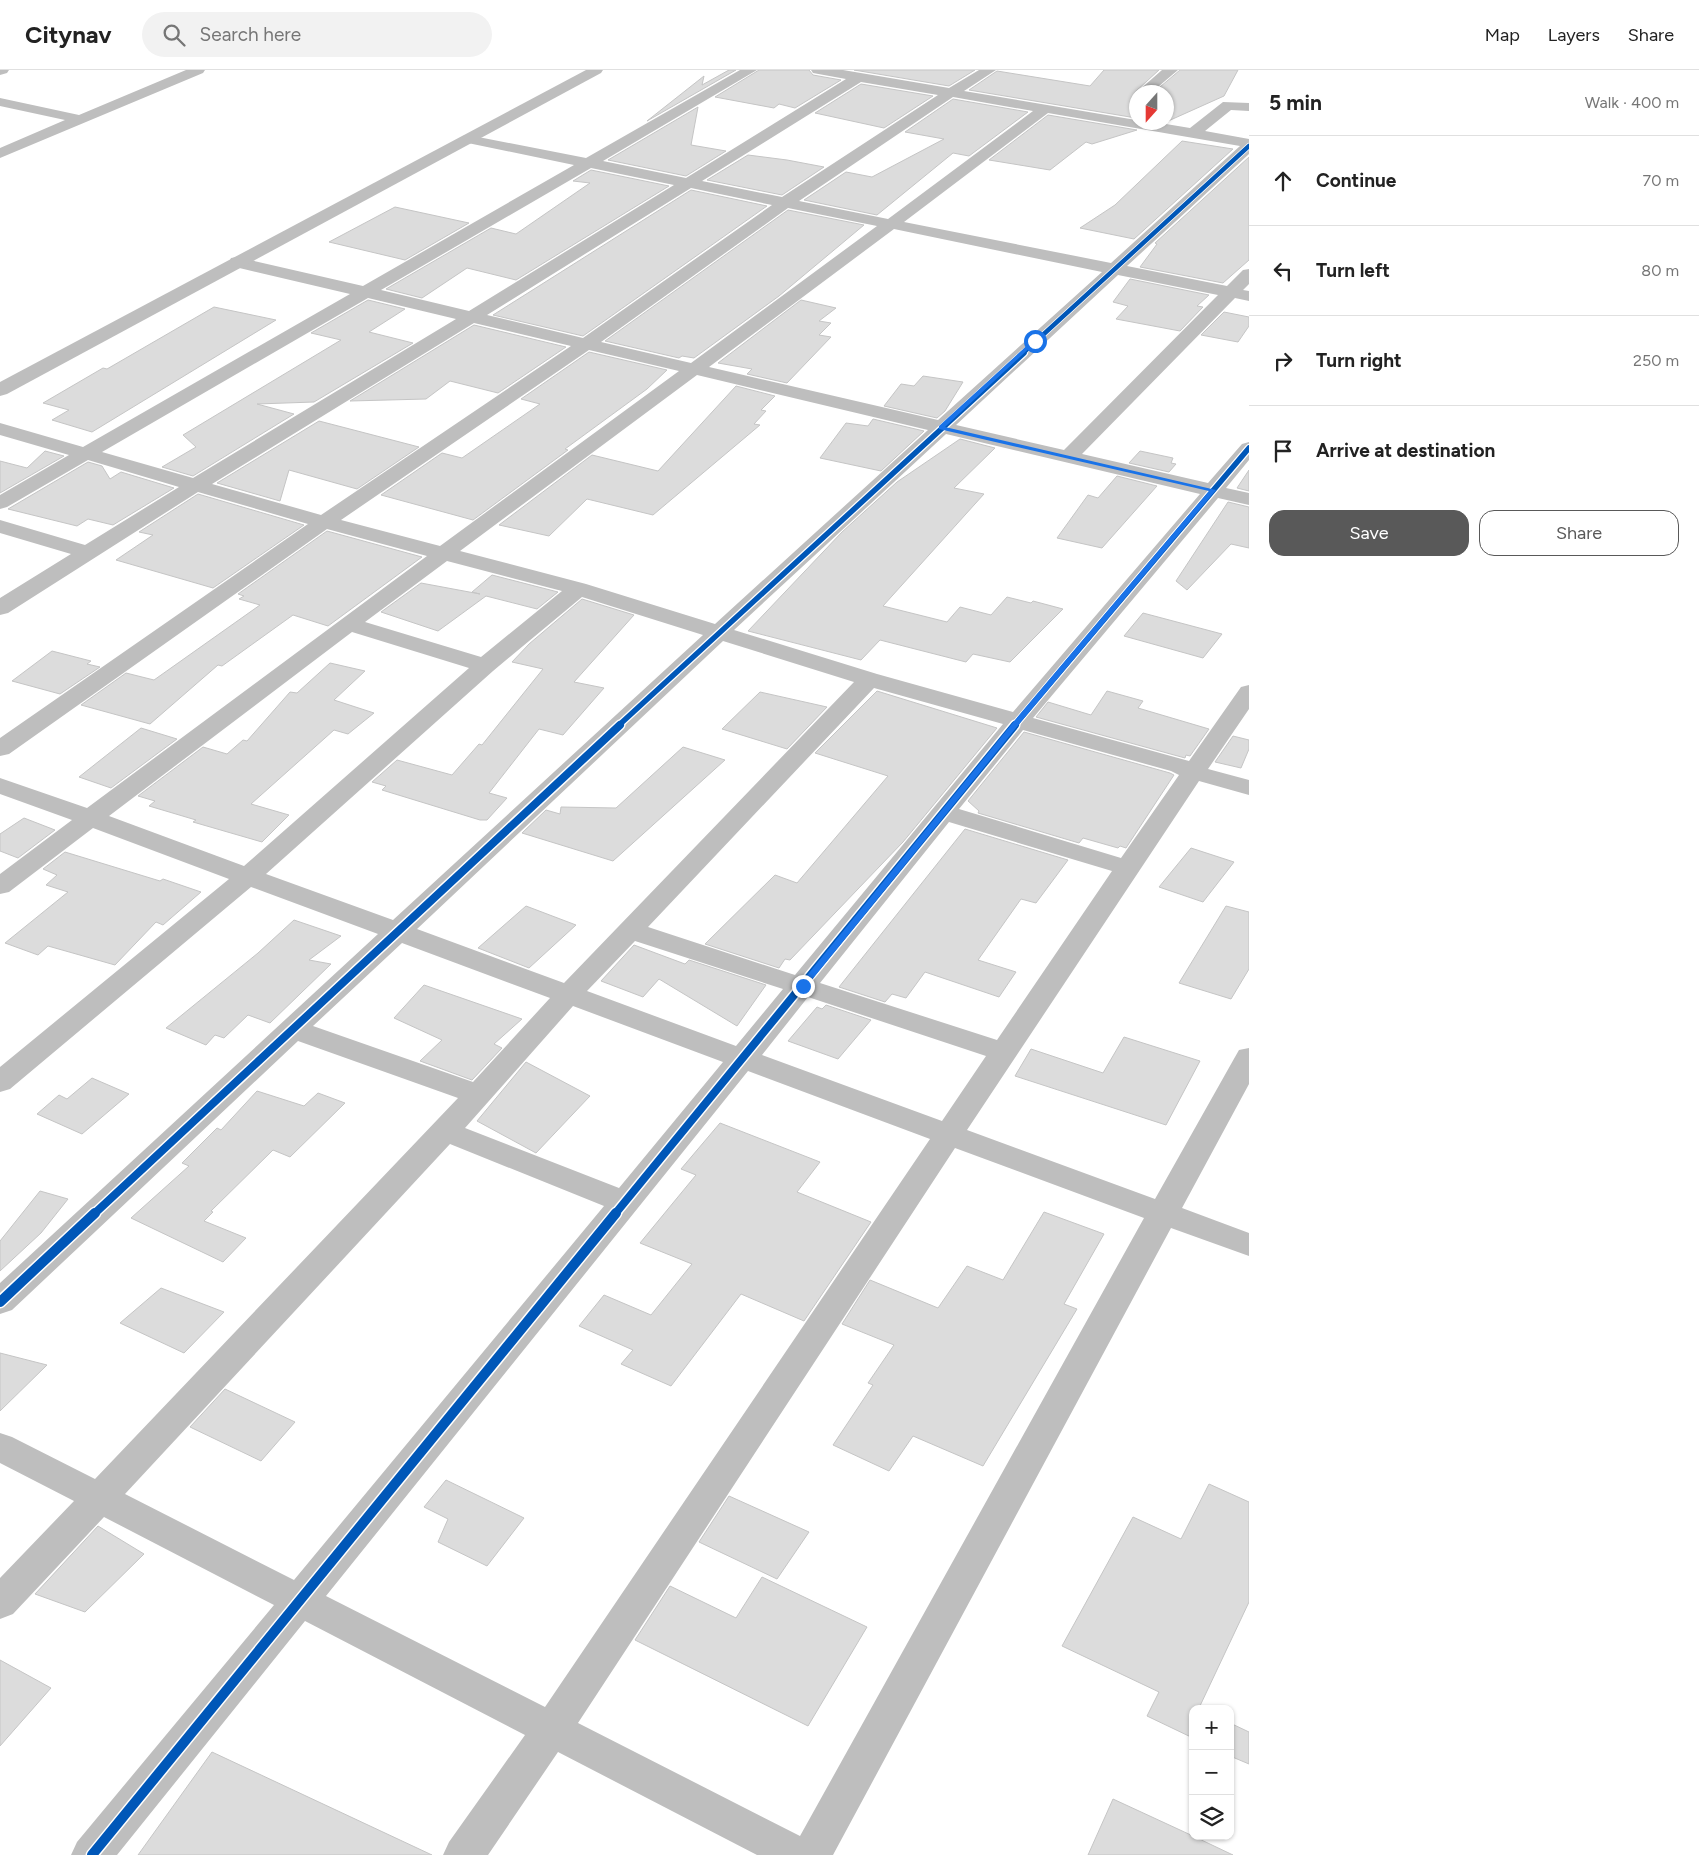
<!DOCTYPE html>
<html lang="en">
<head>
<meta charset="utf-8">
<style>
  :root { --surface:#fff; --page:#f2f2f2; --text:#222; --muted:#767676; --line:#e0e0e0; --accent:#595959 }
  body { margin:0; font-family:Figtree,sans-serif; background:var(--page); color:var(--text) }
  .controls { position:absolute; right:15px; bottom:15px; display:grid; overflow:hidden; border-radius:10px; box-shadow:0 1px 4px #0004 }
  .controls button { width:45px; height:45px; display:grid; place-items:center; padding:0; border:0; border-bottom:1px solid var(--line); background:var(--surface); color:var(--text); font:25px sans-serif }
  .compass { position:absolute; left:1129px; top:15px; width:45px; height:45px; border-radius:50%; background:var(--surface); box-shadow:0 1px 4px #0004; rotate:201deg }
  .stop { position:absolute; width:15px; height:15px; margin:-11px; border:4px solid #1a73e8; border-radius:50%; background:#fff }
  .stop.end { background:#1a73e8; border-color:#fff; box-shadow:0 1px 5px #0008 }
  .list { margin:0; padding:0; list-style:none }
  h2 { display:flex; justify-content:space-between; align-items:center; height:65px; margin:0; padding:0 20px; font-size:21px }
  h2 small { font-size:16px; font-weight:400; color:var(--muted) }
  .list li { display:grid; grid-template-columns:32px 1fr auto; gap:15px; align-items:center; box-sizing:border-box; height:90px; padding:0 20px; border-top:1px solid var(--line) }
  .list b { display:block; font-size:19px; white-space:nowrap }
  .list em { font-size:16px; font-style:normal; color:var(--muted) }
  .actions { display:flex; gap:10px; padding:15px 20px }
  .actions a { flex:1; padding:11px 0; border:1px solid var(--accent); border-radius:15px; text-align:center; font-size:18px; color:var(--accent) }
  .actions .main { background:var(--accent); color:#fff }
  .icon { flex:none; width:28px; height:28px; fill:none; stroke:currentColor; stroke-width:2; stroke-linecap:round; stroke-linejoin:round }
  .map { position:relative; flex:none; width:1249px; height:1785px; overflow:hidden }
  header { display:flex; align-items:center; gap:30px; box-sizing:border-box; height:70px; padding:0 25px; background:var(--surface); border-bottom:1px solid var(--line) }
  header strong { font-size:24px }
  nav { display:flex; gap:28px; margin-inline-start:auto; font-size:18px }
  .search { width:350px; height:45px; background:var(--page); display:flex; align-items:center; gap:12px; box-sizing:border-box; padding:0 18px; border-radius:28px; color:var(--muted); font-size:19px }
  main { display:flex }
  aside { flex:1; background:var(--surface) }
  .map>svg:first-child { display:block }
  .building { fill:#dcdcdc; stroke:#c5c5c5 }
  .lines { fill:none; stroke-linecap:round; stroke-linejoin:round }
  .minor { fill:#bebebe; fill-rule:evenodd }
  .tertiary { fill:#bebebe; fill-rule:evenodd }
  .cycleway-far3-casing { stroke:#fff; stroke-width:6 }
  .cycleway-far2-casing { stroke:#fff; stroke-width:8 }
  .cycleway-far1-casing { stroke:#fff; stroke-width:11 }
  .cycleway-casing { stroke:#fff; stroke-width:13 }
  .cycleway-far3 { stroke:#0057b8; stroke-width:4.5 }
  .cycleway-far2 { stroke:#0057b8; stroke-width:5.5 }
  .cycleway-far1 { stroke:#0057b8; stroke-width:8 }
  .cycleway { stroke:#0057b8; stroke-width:10 }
  .route { fill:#1a73e8 }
</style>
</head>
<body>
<header>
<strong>Citynav</strong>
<div class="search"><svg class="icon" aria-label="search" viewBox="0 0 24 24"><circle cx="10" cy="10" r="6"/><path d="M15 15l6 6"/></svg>Search here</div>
<nav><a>Map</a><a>Layers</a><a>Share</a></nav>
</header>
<main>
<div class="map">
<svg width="1249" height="1785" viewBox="0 0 1249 1785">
  <rect width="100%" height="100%" fill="#fff"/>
  <!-- building -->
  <path class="building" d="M729,0H736L647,51L704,6L702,15Z
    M759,0H809L813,5L841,10L795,38L779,34L774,38L715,27Z
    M854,0H975L949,16Z
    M1104,0H1159L1135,22L1136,48L969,20L997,1L1090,16Z
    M1180,0H1238L1224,26L1166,52V22H1154Z
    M861,14L933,26L884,58L815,43Z
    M953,29L1028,42L969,86L953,83L877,145L804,130L846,102L872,107L944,69L905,62Z
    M698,37L691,75L726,81L686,106L608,90Z
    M1048,45L1137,60L1092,74L1086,72L1050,100L989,90Z
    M1182,71L1233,79L1134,169L1080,158L1115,135Z
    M748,85L787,90L824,97L782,125L707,110Z
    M1249,87V190L1223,213L1140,197L1157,174L1155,173Z
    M591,100L669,116L516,210L467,198L422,228L386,219L491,158L516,164L590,113L573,111Z
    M691,120L767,136L583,266L493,245Z
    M395,137L469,153L405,190L329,172Z
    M788,140L864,155L779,226L694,288L682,286L679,288L605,271Z
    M1130,209L1209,225L1197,236L1203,237L1180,261L1116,249L1128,236L1113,232Z
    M368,230L405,239L369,262L413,273L314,332L257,334L294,344L193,406L162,397L196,377L183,365L341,270L311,263Z
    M801,230L836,238L819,251L831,253L819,265L831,267L787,313L747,304L752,299L718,293Z
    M214,237L276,250L92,362L52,350L69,340L43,333L103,298L107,299Z
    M1224,242L1249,247V256L1238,272L1201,265Z
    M474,255L566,277L498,323L450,311L426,329L350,331Z
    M589,282L667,300L647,319L565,379L568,380L473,450L381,425L442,383L462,388L540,334L521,329Z
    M923,306L963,312L945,341L937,348L884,336L901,314L914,316Z
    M736,316L775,326L761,340L766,341L754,354L760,355L653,445L587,429L549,466L499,455L592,385L658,401Z
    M873,349L924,361L881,401L820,388L846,353L868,356Z
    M319,351L419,377L357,419L289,400L280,431L217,413Z
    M960,369L995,378L954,418L984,424L883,536L947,552L960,537L991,545L1007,527L1031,533L1033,531L1063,539L1010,592L973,584L966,592L880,570L861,590L748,561L842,462L897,412Z
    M45,381L64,386L0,423V391L27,398Z
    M1140,381L1173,388L1171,393L1176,394L1169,402L1129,393Z
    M88,392L102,396L110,409L121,402L174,418L113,455L88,449L77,456L8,439Z
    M1249,400V421L1237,418Z
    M1117,406L1157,416L1102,478L1057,468L1088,425L1098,428Z
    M198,424L304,455L213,518L116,490L153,465L139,462Z
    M1228,432L1249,437V478L1231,474L1187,520L1176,511Z
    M327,461L422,487L328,556L293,545L222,596L218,595L150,654L81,635L126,603L154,610L260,535L239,529L244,526L238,524Z
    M492,505L558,522L537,539L486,526L438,561L381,542L421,513L480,524L472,522Z
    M582,529L634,545L574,612L604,618L563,665L539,659L489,723L507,728L487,750H480L382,720L386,716L372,712L397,690L452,705L479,674L482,675L543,599L512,592L529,574Z
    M1143,543L1222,564L1203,588L1124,566Z
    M52,581L91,591L87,594L100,597L60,624L12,611Z
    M330,593L365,601L334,630L374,643L348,664L334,660L251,734L289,745L262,772L193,752L196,750L149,736L155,731L138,726L203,677L227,684L243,670L247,671L290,622L297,623Z
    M877,621L997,658L903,772L790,890L785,889L779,898L705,874L775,805L797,813L888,706L815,683Z
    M1107,621L1143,631L1138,638L1209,659L1190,686L1186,685L1185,688L1036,647L1048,632L1091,645Z
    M760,622L827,637L787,679L722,659Z
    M141,658L177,669L111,718L79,707Z
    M1024,662L1170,703L1174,705L1126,778L1120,776L1118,778L1083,768L1079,773L978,743L979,741L968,731Z
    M1233,666L1249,670V679L1241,698L1215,692Z
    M683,677L725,690L613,791L522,763L546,740L560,744L561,737L616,738Z
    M24,748L55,760L18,788L0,781V764Z
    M965,759L1068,790L1036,833L1021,829L978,890L1016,902L999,927L925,902L906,928L892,924L885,932L839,917Z
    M1191,778L1234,792L1203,832L1159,817Z
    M65,782L160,811L163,809L201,822L163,855L156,852L115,895L48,876L38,885L5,873L68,822L46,815L57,805L43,799Z
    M526,836L576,855L529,898L478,878Z
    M1226,836L1249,842V899L1231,929L1179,913Z
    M294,850L341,866L309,890L331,894L270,953L248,945L224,968L215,965L206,975L166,958L258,883Z
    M634,875L685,894L689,890L766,915L737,956L659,909L643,927L601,911Z
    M424,915L522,949L494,974L502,978L472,1010L420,991L442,970L394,948Z
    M826,935L871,950L838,989L788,971L817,937L822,939Z
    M1124,967L1200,991L1166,1055L1015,1006L1031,979L1103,1003Z
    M526,992L590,1026L536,1083L477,1051Z
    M92,1008L129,1024L82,1064L37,1044L59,1025L67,1029Z
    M257,1021L304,1036L318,1023L345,1033L290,1087L273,1080L211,1141L213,1142L204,1151L246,1168L223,1192L131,1148L189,1096L182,1093L217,1058L221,1060Z
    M720,1053L820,1092L797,1122L871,1152L804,1251L741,1224L671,1316L621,1294L633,1280L579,1256L604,1225L651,1245L692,1194L640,1173L696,1105L681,1099Z
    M40,1121L68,1129L41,1163L0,1201V1171Z
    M1044,1142L1104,1164L1064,1234L1077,1239L983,1396L913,1366L889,1401L833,1375L873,1315L868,1313L894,1275L842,1254L870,1210L938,1238L967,1196L1003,1210Z
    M161,1218L224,1242L184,1283L120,1253Z
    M0,1283L47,1295L0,1341Z
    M225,1319L295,1352L261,1391L190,1357Z
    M446,1410L524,1448L487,1496L438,1472L448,1449L424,1437Z
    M1209,1414L1249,1432V1532L1199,1638L1201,1639H1193V1668L1147,1646L1159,1622L1062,1576L1133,1447L1181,1469Z
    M729,1426L809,1462L777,1509L699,1472Z
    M98,1456L144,1484L85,1542L35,1524Z
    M762,1507L867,1557L808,1656L635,1570L670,1516L736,1548Z
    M0,1590L51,1618L0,1676Z
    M1230,1653L1249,1662V1694L1230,1686Z
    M212,1682L432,1785H138Z
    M1113,1729L1193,1766L1233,1785H1088Z"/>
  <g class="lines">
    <!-- minor -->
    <path class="minor" d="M0,0H9L7,3L0,5Z
      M186,0H205L203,3L0,88V78L65,50L0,36V28L79,45Z
      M740,0H757L603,91L686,108L846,9L813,3L811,0H843L949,18L979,0H996L964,21L1136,50V52H1154L1190,58L1223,32L1249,33V41L1231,40L1205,61L1249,69V84L1127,196L1227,216L1243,200L1249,199V214L1243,220L1249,221V231L1235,228L1082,384L1208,413L1242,374L1249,372V390L1226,418L1249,423V435L1218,428L1033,648L1189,691L1241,617L1249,615V639L1208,699L1249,710V725L1199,711L967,1060L1155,1129L1235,987L1239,980L1249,978V1014L1182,1138L1249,1163V1186L1171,1158L833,1785H757L558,1682L488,1785H443L449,1772L525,1665L305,1551L117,1785H71L77,1772L274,1535L104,1447L13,1544L0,1549V1508L74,1431L0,1393V1363L12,1367L95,1409L458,1028L298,971L12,1240L0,1244V1213L378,864L251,817L10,1019L0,1022V997L229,809L93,758L9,822L0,824V804L72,750L0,724V708L87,738L427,486L327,459L9,684L0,686V668L308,454L198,422L8,543L0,545V528L71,484L0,463V450L85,475L179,417L88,390L7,437L0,439V425L69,385L0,365V353L83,377L350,224L231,196L229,192L231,188L237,187L363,216L574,95L463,72L461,69L463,66L468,65L586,88ZM861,12L938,25L782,127L702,111ZM953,27L1033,41L888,149L799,131ZM1048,43L1240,76L1111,193L904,152ZM591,98L674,115L469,241L381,220ZM691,118L772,135L583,268L487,245ZM788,138L877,156L691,293L601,272ZM894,159L1102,202L938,350L709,297ZM1118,205L1218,225L1064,380L956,355ZM368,228L456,249L193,408L102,382ZM474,253L571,276L321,445L212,414ZM589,280L679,301L440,476L341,450ZM697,305L928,360L715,554L586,514L460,481ZM946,364L1200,424L1013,642L877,604L734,560ZM447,491L562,521L481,587L365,552ZM582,527L703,565L393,850L266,804L493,601ZM352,562L469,598L244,796L109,746ZM723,571L854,612L564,913L417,859ZM874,618L1003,654L795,905L648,857ZM1023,660L1171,701L1179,705L1121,788L959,739ZM949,752L1112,801L997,970L820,913ZM635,871L783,919L736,976L587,921ZM402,873L550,928L473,1012L313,956ZM808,927L986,986L942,1051L762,985ZM573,936L723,992L619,1118L465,1058ZM748,1001L930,1069L545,1637L326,1526ZM450,1074L604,1136L294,1510L125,1424ZM955,1078L1144,1148L800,1766L578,1653Z
      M1162,0H1178L1152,22H1137Z"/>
    <!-- tertiary -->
    <path class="tertiary" d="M586,0H603L601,3L7,324L0,326V312Z"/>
    <defs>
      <path id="cycleway-far3" d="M1022,284L1249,76"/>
      <path id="cycleway-far2" d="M618,656L1024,283
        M1014,656L1249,378"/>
      <path id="cycleway-far1" d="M94,1144L620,655
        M615,1144L1015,655"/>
      <path id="cycleway" d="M0,1232L95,1143
        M92,1785L616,1143"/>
    </defs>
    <!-- cycleway-far3 casing -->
    <use href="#cycleway-far3" class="cycleway-far3-casing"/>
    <!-- cycleway-far2 casing -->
    <use href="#cycleway-far2" class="cycleway-far2-casing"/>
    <!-- cycleway-far1 casing -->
    <use href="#cycleway-far1" class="cycleway-far1-casing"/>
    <!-- cycleway casing -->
    <use href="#cycleway" class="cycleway-casing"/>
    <!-- cycleway-far3 -->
    <use href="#cycleway-far3" class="cycleway-far3"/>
    <!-- cycleway-far2 -->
    <use href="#cycleway-far2" class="cycleway-far2"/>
    <!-- cycleway-far1 -->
    <use href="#cycleway-far1" class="cycleway-far1"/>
    <!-- cycleway -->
    <use href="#cycleway" class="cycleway"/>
  </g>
  <!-- route -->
  <path class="route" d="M1033,270L1037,271L945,357L1216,420L1020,653L806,917H800V914L1015,650L1209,421L939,359V356Z"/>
</svg>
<div class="controls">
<button>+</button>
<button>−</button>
<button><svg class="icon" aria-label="layers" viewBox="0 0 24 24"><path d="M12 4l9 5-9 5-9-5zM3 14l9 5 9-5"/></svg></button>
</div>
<svg class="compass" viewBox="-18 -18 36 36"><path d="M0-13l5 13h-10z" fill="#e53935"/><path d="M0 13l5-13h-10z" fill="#767676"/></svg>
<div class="stop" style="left:1035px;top:271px"></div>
<div class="stop end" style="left:803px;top:916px"></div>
</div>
<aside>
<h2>5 min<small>Walk · 400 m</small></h2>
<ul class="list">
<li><svg class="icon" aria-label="ahead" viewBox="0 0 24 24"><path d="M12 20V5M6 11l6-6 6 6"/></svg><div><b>Continue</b></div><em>70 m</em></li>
<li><svg class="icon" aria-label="left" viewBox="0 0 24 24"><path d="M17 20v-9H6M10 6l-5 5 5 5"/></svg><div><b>Turn left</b></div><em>80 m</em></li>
<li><svg class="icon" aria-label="right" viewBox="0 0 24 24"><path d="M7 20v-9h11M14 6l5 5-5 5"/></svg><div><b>Turn right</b></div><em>250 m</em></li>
<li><svg class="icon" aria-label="arrive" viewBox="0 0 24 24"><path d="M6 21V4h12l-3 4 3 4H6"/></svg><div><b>Arrive at destination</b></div></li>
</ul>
<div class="actions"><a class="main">Save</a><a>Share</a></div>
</aside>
</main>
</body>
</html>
